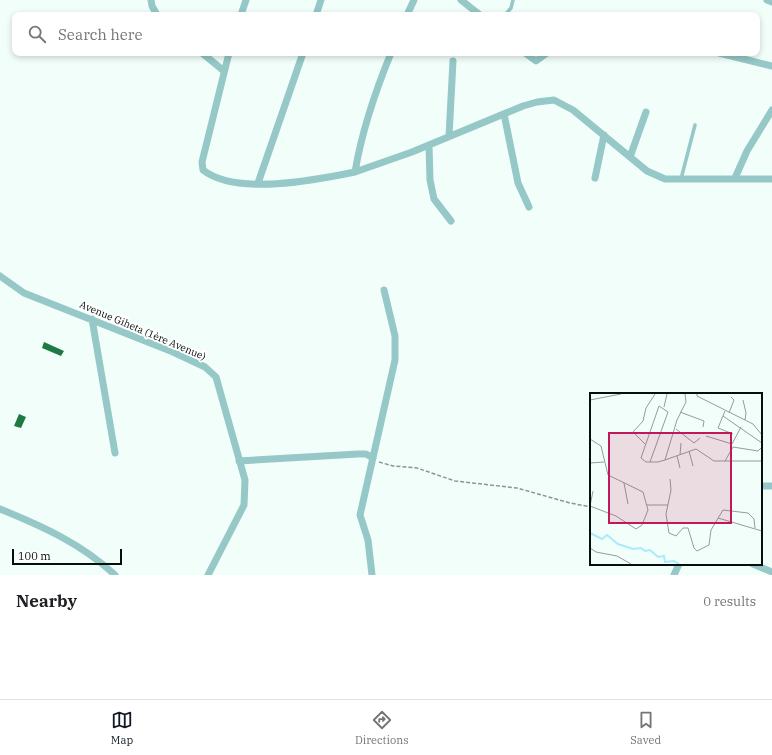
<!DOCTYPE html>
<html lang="en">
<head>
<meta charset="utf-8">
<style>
  :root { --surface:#fff; --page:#f6f6f6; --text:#202124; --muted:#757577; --line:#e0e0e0; --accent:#111827 }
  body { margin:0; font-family:"IBM Plex Serif",serif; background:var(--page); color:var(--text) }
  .scale { position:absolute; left:12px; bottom:10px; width:110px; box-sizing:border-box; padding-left:4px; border:2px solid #050f0c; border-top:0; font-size:11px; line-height:14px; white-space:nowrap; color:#050f0c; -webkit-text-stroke:3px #fff; paint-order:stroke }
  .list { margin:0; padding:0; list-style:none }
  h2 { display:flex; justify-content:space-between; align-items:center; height:52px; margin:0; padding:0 16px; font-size:17px }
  h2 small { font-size:13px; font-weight:400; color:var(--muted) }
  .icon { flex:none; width:22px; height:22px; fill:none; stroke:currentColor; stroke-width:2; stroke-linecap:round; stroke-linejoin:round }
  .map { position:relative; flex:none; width:772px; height:575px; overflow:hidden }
  .search { position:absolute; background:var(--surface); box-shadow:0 2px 6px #0003; left:12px; right:12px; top:12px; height:44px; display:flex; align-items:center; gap:10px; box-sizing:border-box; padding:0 14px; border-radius:8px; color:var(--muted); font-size:15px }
  .sheet { height:124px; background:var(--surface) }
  nav { display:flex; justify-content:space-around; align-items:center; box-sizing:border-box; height:56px; border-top:1px solid var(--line); background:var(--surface); font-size:11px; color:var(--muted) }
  nav a { display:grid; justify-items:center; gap:2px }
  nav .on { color:var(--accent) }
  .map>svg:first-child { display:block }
  .building { fill:#1f7942 }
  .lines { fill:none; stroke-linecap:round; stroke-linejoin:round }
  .path { stroke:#8b9692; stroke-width:1.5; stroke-dasharray:4 2; stroke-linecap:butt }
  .service { stroke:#95c8c7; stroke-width:3.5 }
  .minor { stroke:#95c8c7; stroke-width:7 }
  .labels { text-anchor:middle; stroke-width:4; stroke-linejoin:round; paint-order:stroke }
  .street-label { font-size:10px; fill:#050f0c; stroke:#fff }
  .inset-river { fill:none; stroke:#a8ebfd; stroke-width:2 }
  .inset-road { fill:none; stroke:#939e9b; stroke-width:1 }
  .view { fill:#c2185b; fill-opacity:0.15; stroke:#c2185b; stroke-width:2 }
  .inset-edge { fill:none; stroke:#050f0c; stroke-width:2 }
</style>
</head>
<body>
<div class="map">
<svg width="772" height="575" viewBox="0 0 772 575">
  <rect width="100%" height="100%" fill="#f2fefa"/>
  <!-- building -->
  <path class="building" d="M44,342L64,351L61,356L42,348Z
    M19,414L26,417L21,428L14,426Z"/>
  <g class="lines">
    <!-- path -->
    <path class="path" d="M379,462L393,466L417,468L455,481L517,488L570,503L591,507"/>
    <!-- service -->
    <path class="service" d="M505,15L511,8L513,0
      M681,179L695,125"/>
    <!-- minor -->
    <path class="minor" d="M151,0L152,6L157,15
      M461,0L480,15
      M767,0L772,2
      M241,15L246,0
      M316,15L321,0
      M407,15L414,0
      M202,53L224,71
      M229,53L202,162L203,170C236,196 316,180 355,172C362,130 375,92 391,53
      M525,53L536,61L547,53
      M719,53L772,66
      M504,114L518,183L529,207
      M449,136L453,61
      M429,145L430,180L434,199L451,221
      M630,157L646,112
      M355,172L412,152L523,106L537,102L554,100L573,110L647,171L665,179H772
      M595,178L604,135
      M735,178L747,151L772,110
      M258,183L303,53
      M0,276L24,293L173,352L205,367L216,377L245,480L244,505L208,575
      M92,319L115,453
      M239,461L358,454H366L373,458
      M761,486H772
      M0,509C42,526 82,544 115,575
      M753,564L772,572
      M372,575L368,540L360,515L395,360V336L384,290
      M674,575L679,564"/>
  </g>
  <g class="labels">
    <!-- street labels -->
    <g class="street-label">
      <text transform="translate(143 330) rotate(23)" y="4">Avenue Giheta (1ère Avenue)</text>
    </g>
  </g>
  <!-- overview -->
  <g transform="translate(590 393)">
    <rect width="172" height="172" fill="#f2fefa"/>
    <path class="inset-river" d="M0,140L12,146L17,142L28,151L43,156L51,155L55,158L60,157L68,164L74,163L75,169L84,168L89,171"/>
    <path class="inset-road" d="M107,1V3L163,31L172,42M0,7L31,1M153,7L156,20L155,27M74,14L77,1M135,18L128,35L143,41M90,19L114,28L113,34M139,20L144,7L141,4M133,23L172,50M86,36L104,50L110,45M116,43L142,51L151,34M0,46L11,53L18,82L53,99L58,117L52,132L46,136L26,123L0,113M55,51L43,39L53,28L56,15L65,1M99,58L103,73M90,62L91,50M87,63L90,75M75,67L106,56L124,68H172M135,68L143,54L168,58L172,54M60,69L78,19L69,13L51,65L56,69H68L75,67L87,27L96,9L95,1M0,70L14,69M80,86L81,97L76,121L79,140L86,143L93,135H98L104,155L107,158L119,152L121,137L133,117L158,120L164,126L165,135M34,90L38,111M57,112H78M0,113L3,98M128,125L172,138M0,155L6,159L27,163L41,171"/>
    <path class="view" d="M19,40H141V130H19Z"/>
    <rect width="172" height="172" class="inset-edge"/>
  </g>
</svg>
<div class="scale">100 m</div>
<div class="search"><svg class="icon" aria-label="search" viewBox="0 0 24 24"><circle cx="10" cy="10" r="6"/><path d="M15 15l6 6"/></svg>Search here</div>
</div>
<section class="sheet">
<h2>Nearby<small>0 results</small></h2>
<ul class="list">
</ul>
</section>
<nav>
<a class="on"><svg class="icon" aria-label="map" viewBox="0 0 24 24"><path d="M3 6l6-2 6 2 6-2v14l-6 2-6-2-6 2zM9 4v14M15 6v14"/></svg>Map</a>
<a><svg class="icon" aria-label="directions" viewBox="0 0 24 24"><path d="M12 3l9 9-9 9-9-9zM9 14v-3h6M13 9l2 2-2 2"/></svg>Directions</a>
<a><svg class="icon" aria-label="saved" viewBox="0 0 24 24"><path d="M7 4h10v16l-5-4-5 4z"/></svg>Saved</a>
</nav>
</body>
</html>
